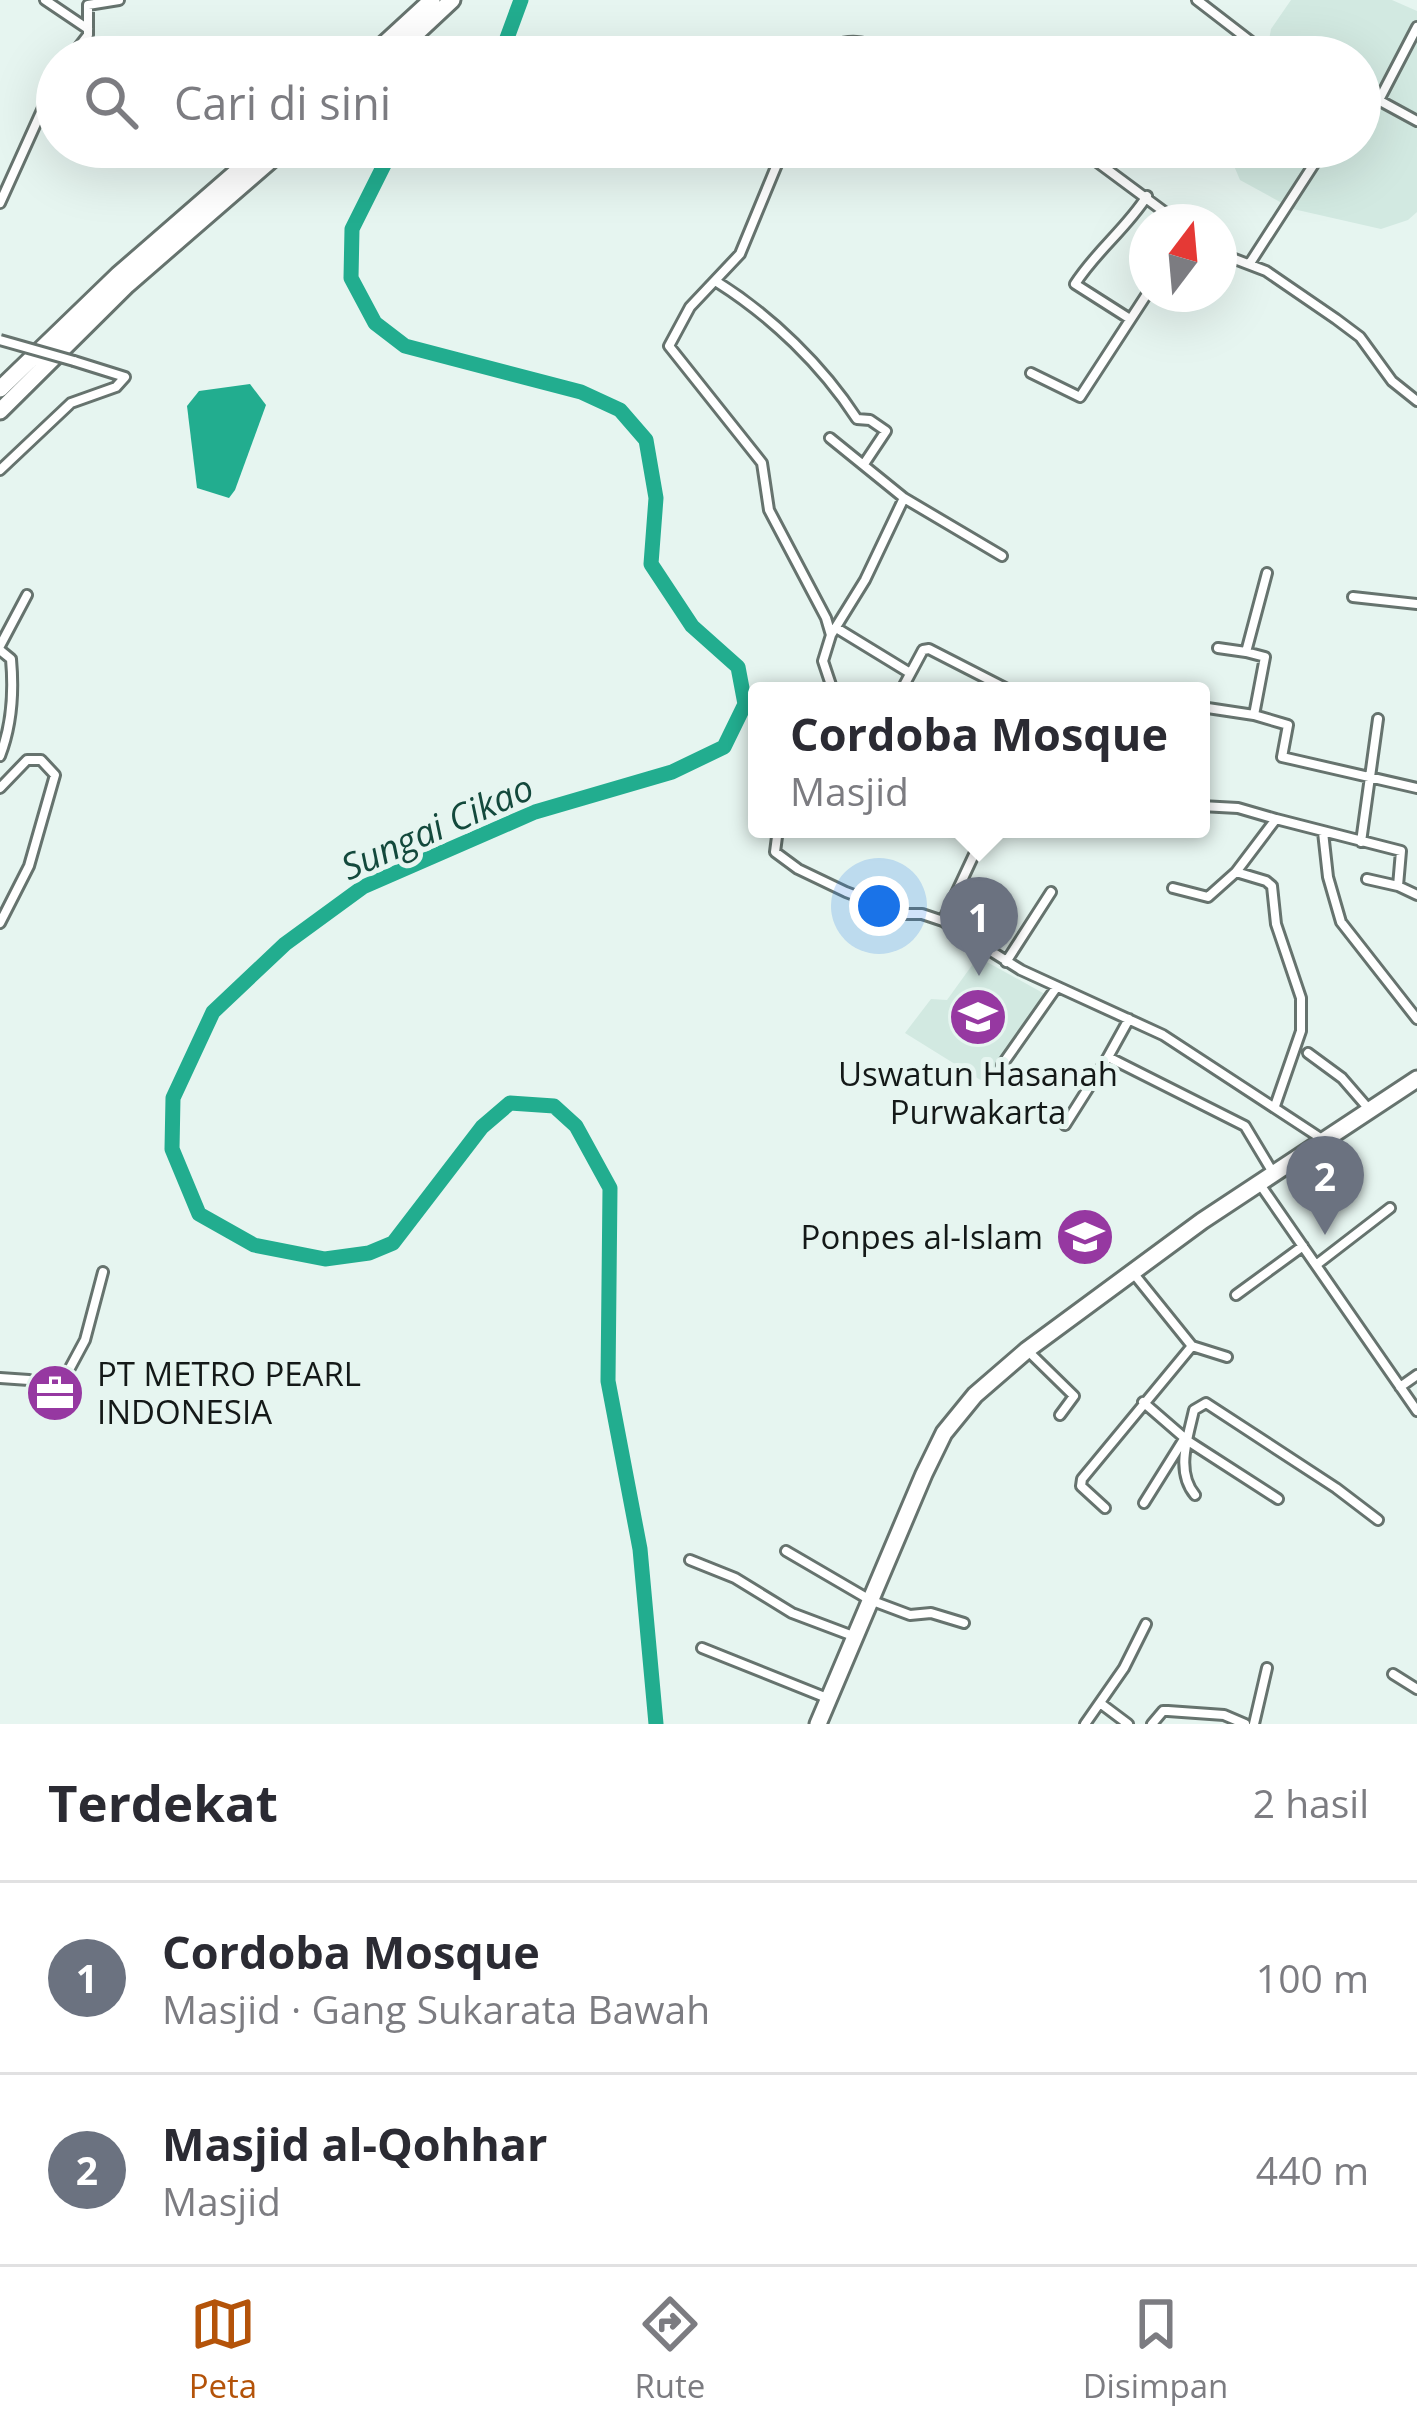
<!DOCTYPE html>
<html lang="id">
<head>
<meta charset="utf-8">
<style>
  :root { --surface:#fff; --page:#f2f2f3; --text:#2b2b33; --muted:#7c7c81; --line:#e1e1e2; --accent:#b45309 }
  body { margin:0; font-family:"Open Sans",sans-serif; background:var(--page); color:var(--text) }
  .compass { position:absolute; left:1129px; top:204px; width:108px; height:108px; border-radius:50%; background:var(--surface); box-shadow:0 12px 48px #0002; rotate:16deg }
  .you { position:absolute; left:879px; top:906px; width:42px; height:42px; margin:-30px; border:9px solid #fff; border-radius:50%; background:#1a73e8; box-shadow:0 0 0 18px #1a73e833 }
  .badge { display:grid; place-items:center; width:78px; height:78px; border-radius:50%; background:var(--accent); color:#fff; font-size:39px; font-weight:700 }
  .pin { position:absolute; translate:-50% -99px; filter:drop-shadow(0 3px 6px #0008) }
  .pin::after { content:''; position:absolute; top:63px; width:42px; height:36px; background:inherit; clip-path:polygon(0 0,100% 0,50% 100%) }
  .popup { position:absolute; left:748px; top:682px; width:462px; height:156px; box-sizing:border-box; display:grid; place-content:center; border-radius:12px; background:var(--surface); filter:drop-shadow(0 3px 9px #0005); font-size:39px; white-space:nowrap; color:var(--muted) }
  .popup b { font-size:45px; color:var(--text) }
  .popup::after { content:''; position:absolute; left:50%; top:100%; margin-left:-24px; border:24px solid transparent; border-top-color:var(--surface) }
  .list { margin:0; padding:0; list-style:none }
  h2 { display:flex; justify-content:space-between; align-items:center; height:156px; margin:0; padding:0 48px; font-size:51px }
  h2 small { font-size:39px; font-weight:400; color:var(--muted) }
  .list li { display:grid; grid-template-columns:78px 1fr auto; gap:36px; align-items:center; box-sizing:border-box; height:192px; padding:0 48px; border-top:3px solid var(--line) }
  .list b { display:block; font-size:45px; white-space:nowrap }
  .list p { margin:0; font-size:39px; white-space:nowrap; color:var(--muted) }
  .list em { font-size:39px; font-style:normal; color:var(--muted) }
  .icon { flex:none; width:66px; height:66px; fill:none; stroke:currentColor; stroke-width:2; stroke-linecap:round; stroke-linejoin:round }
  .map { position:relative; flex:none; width:1417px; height:1724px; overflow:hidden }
  .search { position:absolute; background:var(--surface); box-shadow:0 12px 48px #0002; left:36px; right:36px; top:36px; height:132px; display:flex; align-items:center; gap:30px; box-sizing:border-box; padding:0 42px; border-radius:66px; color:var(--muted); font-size:45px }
  .sheet { height:540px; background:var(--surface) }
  nav { display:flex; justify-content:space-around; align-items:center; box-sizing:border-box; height:168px; border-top:3px solid var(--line); background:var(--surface); font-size:33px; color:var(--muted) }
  nav a { display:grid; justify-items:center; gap:6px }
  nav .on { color:var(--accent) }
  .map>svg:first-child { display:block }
  .built { fill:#d2e9e1 }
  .water { fill:#22ad8f }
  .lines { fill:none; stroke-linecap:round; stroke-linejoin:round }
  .river { stroke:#22ad8f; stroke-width:15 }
  .street-casing { stroke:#66736e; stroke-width:14 }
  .highway-casing { stroke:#66736e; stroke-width:21 }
  .street { stroke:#fff; stroke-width:8 }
  .highway { stroke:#fff; stroke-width:15 }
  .street-bridge-casing { stroke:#66736e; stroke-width:14; stroke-linecap:butt }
  .street-bridge { stroke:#fff; stroke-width:8 }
  .labels { text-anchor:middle; stroke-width:10; stroke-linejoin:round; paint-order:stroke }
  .poi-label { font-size:33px; fill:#141918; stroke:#e6f5f0 }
  .water-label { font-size:36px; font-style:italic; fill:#13493c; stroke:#e6f5f0 }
</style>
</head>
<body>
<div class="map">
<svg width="1417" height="1724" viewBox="0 0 1417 1724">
  <rect width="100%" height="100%" fill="#e6f5f0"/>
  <!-- built -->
  <path class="built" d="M1291,0H1392L1417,11V212L1408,220L1381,229L1293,209L1240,180L1226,147H1360V57H1266L1271,29Z
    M978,957L1052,998L987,1084L905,1033L931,999L947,1000Z"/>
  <!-- water -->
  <path class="water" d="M250,384L266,405L235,490L229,498L197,488L187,406L199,391Z"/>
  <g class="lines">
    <!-- river -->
    <path class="river" d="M500,57L521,0
      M405,147L385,163L352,229L351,278L375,323L405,346L581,392L620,410L646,440L656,498L651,564L692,626L738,667L745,704L724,747L672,772L535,812L363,887L285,944L213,1012L173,1098L172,1149L199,1214L254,1245L325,1259L369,1253L393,1243L482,1127L510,1103L554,1106L576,1126L610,1188L608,1381L640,1549L656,1724"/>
    <defs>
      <path id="street" d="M45,0L88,29
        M1197,0L1271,57
        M71,57L88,35V5L119,0
        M819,57C846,30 874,45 905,57
        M1360,90L1417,121
        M1379,100L1417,27
        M780,147L778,162L740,254L690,307L669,346L762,463L769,510L826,618L831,635L823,661L833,691
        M1077,147L1178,222
        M0,203L57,77
        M1219,253L1266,271L1336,319L1360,337L1392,381L1417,401
        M1250,263L1325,147
        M717,282C771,316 822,365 857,419L870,420L886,431L864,464
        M1130,319L1075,284C1096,251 1126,229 1147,196
        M1031,373L1080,397L1147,294
        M830,438L904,498L1002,556
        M0,470L71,403L116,387L125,377L74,361
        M1267,573L1246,652L1265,657L1254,715L1288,725L1282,757L1417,788
        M1353,597L1417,604
        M838,629L910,673
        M831,635L865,580L904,498
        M0,646L27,595
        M1218,648L1246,652
        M0,650L11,659C14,692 12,725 0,756
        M901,691L923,650L929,649L1011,691
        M1201,707L1254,715
        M0,788L27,760H41L55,775L29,866L0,923
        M1201,806L1238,808L1276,819
        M778,829L775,852L798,869L846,892L904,914H922L943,921L1021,970L1163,1035L1322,1139
        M1323,832L1328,877L1341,922L1417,1019
        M1361,842L1378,719
        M1236,872L1266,881L1272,886L1276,924L1301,998V1031L1275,1106
        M1367,879L1398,886
        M1173,888L1208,897L1236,872L1276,819L1401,851L1398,886L1417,895
        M943,921L986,829
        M1006,962L1051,892
        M1129,1019L1108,1057L1245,1126L1272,1171
        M1308,1053L1342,1078L1368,1108
        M1002,1065L1056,988
        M1065,1125L1108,1057
        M1259,1183L1417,1411
        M1316,1265L1390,1208
        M1236,1295L1303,1246
        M1192,1346L1227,1357
        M1028,1351L1074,1396L1060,1415
        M0,1378L29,1380L56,1394L85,1340L103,1272
        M1400,1387L1417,1375
        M1143,1402L1188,1441L1278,1499
        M1195,1495C1175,1471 1188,1438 1194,1410L1206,1403L1336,1488L1378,1520
        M1144,1503L1184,1439
        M1105,1508L1081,1486L1082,1479L1192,1346L1134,1274
        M786,1551L870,1600L910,1615L931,1613L964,1623
        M690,1560L735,1578L792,1613L853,1636
        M702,1648L827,1698
        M1393,1674L1417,1689
        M1100,1703L1128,1724
        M1085,1724L1124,1668L1146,1624
        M1152,1724L1163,1711H1168L1224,1715L1245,1724
        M1254,1724L1267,1668"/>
      <path id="highway" d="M370,57L432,0
        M391,57L452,0
        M0,389L118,275L265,147
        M0,411L127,285L286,147
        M818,1724L924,1474L944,1433L975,1395L1027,1350L1202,1221L1417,1079"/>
    </defs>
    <!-- street casing -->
    <use href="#street" class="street-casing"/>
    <!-- highway casing -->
    <use href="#highway" class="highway-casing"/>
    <!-- street -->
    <use href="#street" class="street"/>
    <!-- highway -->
    <use href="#highway" class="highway"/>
    <defs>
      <path id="street-bridge" d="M0,340L74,361"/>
    </defs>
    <!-- street-bridge casing -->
    <use href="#street-bridge" class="street-bridge-casing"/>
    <!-- street-bridge -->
    <use href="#street-bridge" class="street-bridge"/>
  </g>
  <!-- icons -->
  <defs>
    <symbol id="school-disc" viewBox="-11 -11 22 22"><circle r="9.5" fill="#9638a1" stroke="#e6f5f0"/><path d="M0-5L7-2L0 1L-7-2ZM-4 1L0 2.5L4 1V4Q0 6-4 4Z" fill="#fff"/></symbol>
    <symbol id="office-disc" viewBox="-11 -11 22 22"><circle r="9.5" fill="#9638a1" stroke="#e6f5f0"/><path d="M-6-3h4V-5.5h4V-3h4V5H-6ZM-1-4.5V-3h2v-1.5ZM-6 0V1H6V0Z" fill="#fff"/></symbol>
  </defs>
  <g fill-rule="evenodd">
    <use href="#school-disc" x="945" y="984" width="66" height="66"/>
    <use href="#school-disc" x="1052" y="1204" width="66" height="66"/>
    <use href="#office-disc" x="22" y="1360" width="66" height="66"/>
  </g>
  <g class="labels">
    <!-- poi labels -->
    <g class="poi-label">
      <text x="978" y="1086">Uswatun Hasanah<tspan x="978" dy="38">Purwakarta</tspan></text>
      <text x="1043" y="1249" text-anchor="end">Ponpes al-Islam</text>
      <text x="97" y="1386" text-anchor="start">PT METRO PEARL<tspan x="97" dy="38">INDONESIA</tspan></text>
    </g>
    <!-- water labels -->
    <g class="water-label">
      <text transform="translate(437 827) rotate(-24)" y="13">Sungai Cikao</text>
    </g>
  </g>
</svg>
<svg class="compass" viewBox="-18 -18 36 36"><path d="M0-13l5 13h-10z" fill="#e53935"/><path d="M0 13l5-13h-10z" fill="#7c7c81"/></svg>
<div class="you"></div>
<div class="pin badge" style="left:979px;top:976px;background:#6b7280">1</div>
<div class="popup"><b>Cordoba Mosque</b>Masjid</div>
<div class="pin badge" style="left:1325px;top:1235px;background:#6b7280">2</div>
<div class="search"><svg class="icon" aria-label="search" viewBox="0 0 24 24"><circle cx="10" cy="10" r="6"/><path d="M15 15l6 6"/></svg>Cari di sini</div>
</div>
<section class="sheet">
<h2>Terdekat<small>2 hasil</small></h2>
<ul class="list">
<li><span class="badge" style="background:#6b7280">1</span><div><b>Cordoba Mosque</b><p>Masjid · Gang Sukarata Bawah</p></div><em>100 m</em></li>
<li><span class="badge" style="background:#6b7280">2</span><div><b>Masjid al-Qohhar</b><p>Masjid</p></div><em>440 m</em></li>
</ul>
</section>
<nav>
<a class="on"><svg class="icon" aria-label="map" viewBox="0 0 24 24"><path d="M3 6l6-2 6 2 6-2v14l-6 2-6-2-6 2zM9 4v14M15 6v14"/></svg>Peta</a>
<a><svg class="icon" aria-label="directions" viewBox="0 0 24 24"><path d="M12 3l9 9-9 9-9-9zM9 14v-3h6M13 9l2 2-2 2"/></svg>Rute</a>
<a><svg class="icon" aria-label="saved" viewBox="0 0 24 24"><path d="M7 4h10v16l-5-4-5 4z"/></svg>Disimpan</a>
</nav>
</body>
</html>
